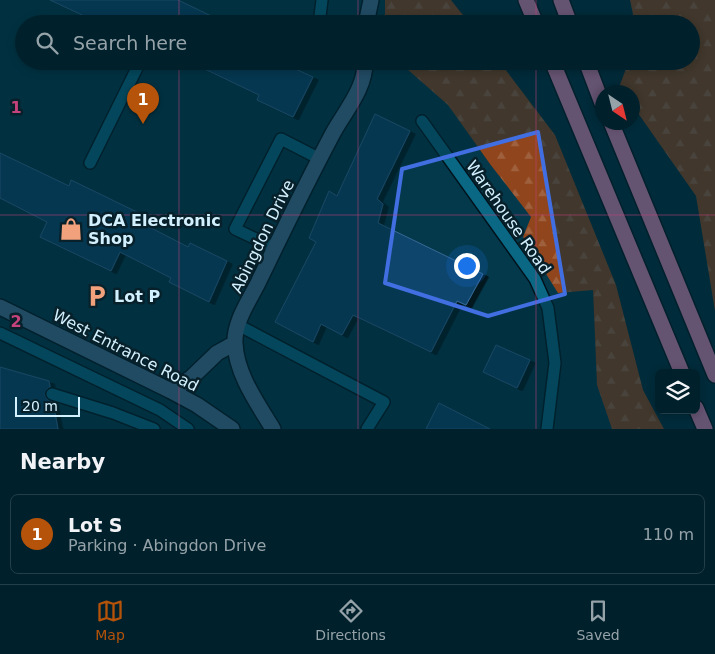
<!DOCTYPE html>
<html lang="en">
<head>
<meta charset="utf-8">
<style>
  :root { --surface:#00202c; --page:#0e2d38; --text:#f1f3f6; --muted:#95a3a9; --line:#223e48; --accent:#b45309 }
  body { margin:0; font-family:"DejaVu Sans",sans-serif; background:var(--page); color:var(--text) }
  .controls { position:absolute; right:15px; bottom:15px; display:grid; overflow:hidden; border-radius:8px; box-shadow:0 2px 8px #0003 }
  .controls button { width:45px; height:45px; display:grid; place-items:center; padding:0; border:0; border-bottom:1px solid var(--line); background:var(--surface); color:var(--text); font:25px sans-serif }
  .compass { position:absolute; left:595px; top:85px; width:45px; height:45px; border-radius:50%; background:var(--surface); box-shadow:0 2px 8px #0003; rotate:145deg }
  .scale { position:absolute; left:15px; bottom:12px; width:65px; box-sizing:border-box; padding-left:5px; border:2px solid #d3f0fe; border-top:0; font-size:14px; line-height:18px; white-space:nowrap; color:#d3f0fe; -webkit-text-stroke:4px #07202a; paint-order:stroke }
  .you { position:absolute; left:466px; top:265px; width:18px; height:18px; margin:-12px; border:4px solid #fff; border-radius:50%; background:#1a73e8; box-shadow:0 0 0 8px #1a73e833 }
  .badge { display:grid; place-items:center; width:32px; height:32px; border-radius:50%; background:var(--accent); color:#fff; font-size:16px; font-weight:700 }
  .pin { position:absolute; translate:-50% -41px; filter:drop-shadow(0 1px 2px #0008) }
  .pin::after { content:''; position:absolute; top:26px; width:18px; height:15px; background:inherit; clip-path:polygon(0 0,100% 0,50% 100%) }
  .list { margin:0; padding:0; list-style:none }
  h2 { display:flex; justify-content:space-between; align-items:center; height:65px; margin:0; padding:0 20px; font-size:21px }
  h2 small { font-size:16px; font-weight:400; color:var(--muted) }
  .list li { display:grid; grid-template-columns:32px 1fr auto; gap:15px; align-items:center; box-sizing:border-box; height:80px; margin:0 10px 10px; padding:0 10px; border:1px solid var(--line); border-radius:8px }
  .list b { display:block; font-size:19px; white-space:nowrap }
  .list p { margin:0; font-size:16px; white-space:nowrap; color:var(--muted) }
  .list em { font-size:16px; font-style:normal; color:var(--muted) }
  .icon { flex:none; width:28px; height:28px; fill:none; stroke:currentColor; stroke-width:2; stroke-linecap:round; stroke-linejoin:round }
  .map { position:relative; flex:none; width:715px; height:429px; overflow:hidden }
  .search { position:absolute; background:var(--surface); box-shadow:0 2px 8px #0003; left:15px; right:15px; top:15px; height:55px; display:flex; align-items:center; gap:12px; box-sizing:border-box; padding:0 18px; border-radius:28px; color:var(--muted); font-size:19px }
  .sheet { height:155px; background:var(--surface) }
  nav { display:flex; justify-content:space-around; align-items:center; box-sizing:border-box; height:70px; border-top:1px solid var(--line); background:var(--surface); font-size:14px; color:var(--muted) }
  nav a { display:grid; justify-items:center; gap:2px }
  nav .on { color:var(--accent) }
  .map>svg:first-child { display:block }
  .built { fill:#04394b }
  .forest { fill:url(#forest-firs) }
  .building { fill:#11456c; stroke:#366996; filter:url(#shadow) }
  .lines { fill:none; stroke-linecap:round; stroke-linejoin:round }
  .lane-casing { stroke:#00121b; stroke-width:14 }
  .secondary-casing { stroke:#00121b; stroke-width:18 }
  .highway-casing { stroke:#00121b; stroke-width:18 }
  .lane { stroke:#0a6885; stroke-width:11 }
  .secondary { stroke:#4a7094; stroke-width:15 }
  .highway { stroke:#e184b7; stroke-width:15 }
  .marked { fill:none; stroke:#416ee0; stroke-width:4; stroke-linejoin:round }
  .grid { fill:none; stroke:#c5437c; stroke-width:1; stroke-opacity:0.55 }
  .labels { text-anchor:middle; stroke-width:5; stroke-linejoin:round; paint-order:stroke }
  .street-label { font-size:16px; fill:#d3f0fe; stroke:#07202a }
  .poi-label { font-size:16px; font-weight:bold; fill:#d3f0fe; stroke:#07202a; text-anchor:start }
  .grid-label { font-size:16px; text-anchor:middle; font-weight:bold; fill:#c5437c; stroke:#07202a; stroke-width:5; stroke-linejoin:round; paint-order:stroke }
</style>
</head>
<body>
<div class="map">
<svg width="715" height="429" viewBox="0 0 715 429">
  <defs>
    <pattern id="forest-firs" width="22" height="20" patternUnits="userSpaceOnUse" patternTransform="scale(1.25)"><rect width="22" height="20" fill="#90451c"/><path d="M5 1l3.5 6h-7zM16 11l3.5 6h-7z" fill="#9f603e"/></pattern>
    <filter id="shadow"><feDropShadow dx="5.5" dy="3" stdDeviation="0" flood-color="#0009"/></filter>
  </defs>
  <rect width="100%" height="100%" fill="#002b3b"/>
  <!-- built -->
  <path class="built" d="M0,0H385V24H24V61H398L448,105L490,164L592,271L597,385L612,429H0Z"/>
  <!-- forest -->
  <path class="forest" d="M385,0H451L470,24H385Z
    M630,0H715V311L696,196L633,106L632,92H623L619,87L629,61H691V24H635Z
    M398,61H499L555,135L616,285L643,390L664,429H612L597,385L593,290L558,293L523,237L531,217L490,164L448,105Z"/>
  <!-- building -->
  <path class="building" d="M50,0H178L228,24H101Z
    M188,61H278L313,77L293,117L257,100L259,95Z
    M375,114L410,131L377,199L383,204L378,223L483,274L466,305L457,301L431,352L353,315L342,335L321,324L313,342L275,322L316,242L309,238L329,191L337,196Z
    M0,153L69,186L71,180L139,213L136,220L188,247L190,243L227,261L209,302L169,282L171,278L120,252L111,271L40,237L47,222L0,198Z
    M496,345L530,360L517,388L483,372Z
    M0,367L49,381L50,387L47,389L45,395L47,399L53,402L58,429H0Z
    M439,403L490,429H426Z"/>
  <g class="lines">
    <defs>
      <path id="lane" d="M319,24L322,0
        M422,121L535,279L548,308L555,363L547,429
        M90,163L137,68
        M275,248L235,229L281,139L320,159
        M238,325L384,402L367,429
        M0,333L160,410L188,429
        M52,394L113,413L154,429"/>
      <path id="secondary" d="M366,24L371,0
        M0,307L171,391L197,405L232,429
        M171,391L191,378L217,353L235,343
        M273,429C258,404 236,374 235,343C234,322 249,301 258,283C282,233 307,182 333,133C345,111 366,88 365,61"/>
      <path id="highway" d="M526,0L536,24
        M561,0L570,24
        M552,61L682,373
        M586,61L602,103
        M611,122L715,375
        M696,408L705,429"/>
    </defs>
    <!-- lane casing -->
    <use href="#lane" class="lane-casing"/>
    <!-- secondary casing -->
    <use href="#secondary" class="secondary-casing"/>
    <!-- highway casing -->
    <use href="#highway" class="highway-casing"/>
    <!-- lane -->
    <use href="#lane" class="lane"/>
    <!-- secondary -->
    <use href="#secondary" class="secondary"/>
    <!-- highway -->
    <use href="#highway" class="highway"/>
  </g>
  <!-- marked area -->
  <path d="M0 0H715V429H0ZM538,132L565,294L488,316L385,283L402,169Z" fill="#002b3b" fill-opacity=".55" fill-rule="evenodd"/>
  <path class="marked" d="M538,132L565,294L488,316L385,283L402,169Z"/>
  <!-- grid -->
  <path class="grid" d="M179,0V24M358,0V24M536,0V24M179,61V429M358,61V429M536,61V429M0,215H715"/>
  <!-- icons -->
  <defs>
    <symbol id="shop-bare" viewBox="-9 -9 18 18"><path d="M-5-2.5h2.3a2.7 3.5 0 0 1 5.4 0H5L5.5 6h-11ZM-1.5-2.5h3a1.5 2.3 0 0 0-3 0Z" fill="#f1a17b" stroke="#07202a" stroke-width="2.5" paint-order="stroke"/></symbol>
    <symbol id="parking-bare" viewBox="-9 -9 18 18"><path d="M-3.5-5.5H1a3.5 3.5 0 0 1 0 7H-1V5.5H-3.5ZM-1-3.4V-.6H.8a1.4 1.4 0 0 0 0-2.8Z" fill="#f1a17b" stroke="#07202a" stroke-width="2.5" paint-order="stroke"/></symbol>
  </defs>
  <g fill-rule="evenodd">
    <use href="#shop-bare" x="55" y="213" width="32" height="32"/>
    <use href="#parking-bare" x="81" y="280" width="32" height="32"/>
  </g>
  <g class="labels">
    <!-- street labels -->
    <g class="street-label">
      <text transform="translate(509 217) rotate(55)" y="6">Warehouse Road</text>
      <text transform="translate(262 236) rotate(-64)" y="6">Abingdon Drive</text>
      <text transform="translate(126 350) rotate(27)" y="6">West Entrance Road</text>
    </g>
    <!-- poi labels -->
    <g class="poi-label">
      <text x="88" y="226">DCA Electronic<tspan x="88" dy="18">Shop</tspan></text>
      <text x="114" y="302">Lot P</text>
    </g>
  </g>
  <g class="grid-label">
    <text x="16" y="113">1</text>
    <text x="16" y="327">2</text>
  </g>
</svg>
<div class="controls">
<button><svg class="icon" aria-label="layers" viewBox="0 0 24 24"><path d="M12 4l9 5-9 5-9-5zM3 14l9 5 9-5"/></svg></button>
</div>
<svg class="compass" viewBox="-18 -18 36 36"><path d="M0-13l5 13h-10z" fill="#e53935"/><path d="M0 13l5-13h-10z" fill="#95a3a9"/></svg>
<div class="scale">20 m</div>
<div class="you"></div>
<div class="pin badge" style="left:143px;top:124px">1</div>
<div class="search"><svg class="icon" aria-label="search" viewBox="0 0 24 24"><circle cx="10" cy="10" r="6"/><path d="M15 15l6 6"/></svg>Search here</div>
</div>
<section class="sheet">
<h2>Nearby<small></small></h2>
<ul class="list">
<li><span class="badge">1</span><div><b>Lot S</b><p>Parking · Abingdon Drive</p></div><em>110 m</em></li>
</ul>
</section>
<nav>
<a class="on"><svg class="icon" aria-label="map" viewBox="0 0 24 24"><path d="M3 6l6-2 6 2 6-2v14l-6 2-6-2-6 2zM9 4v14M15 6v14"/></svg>Map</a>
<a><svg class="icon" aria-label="directions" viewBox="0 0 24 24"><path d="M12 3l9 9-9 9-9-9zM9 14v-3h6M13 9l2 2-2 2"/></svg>Directions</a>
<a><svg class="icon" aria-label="saved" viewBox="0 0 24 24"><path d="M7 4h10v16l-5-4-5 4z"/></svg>Saved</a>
</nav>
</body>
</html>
